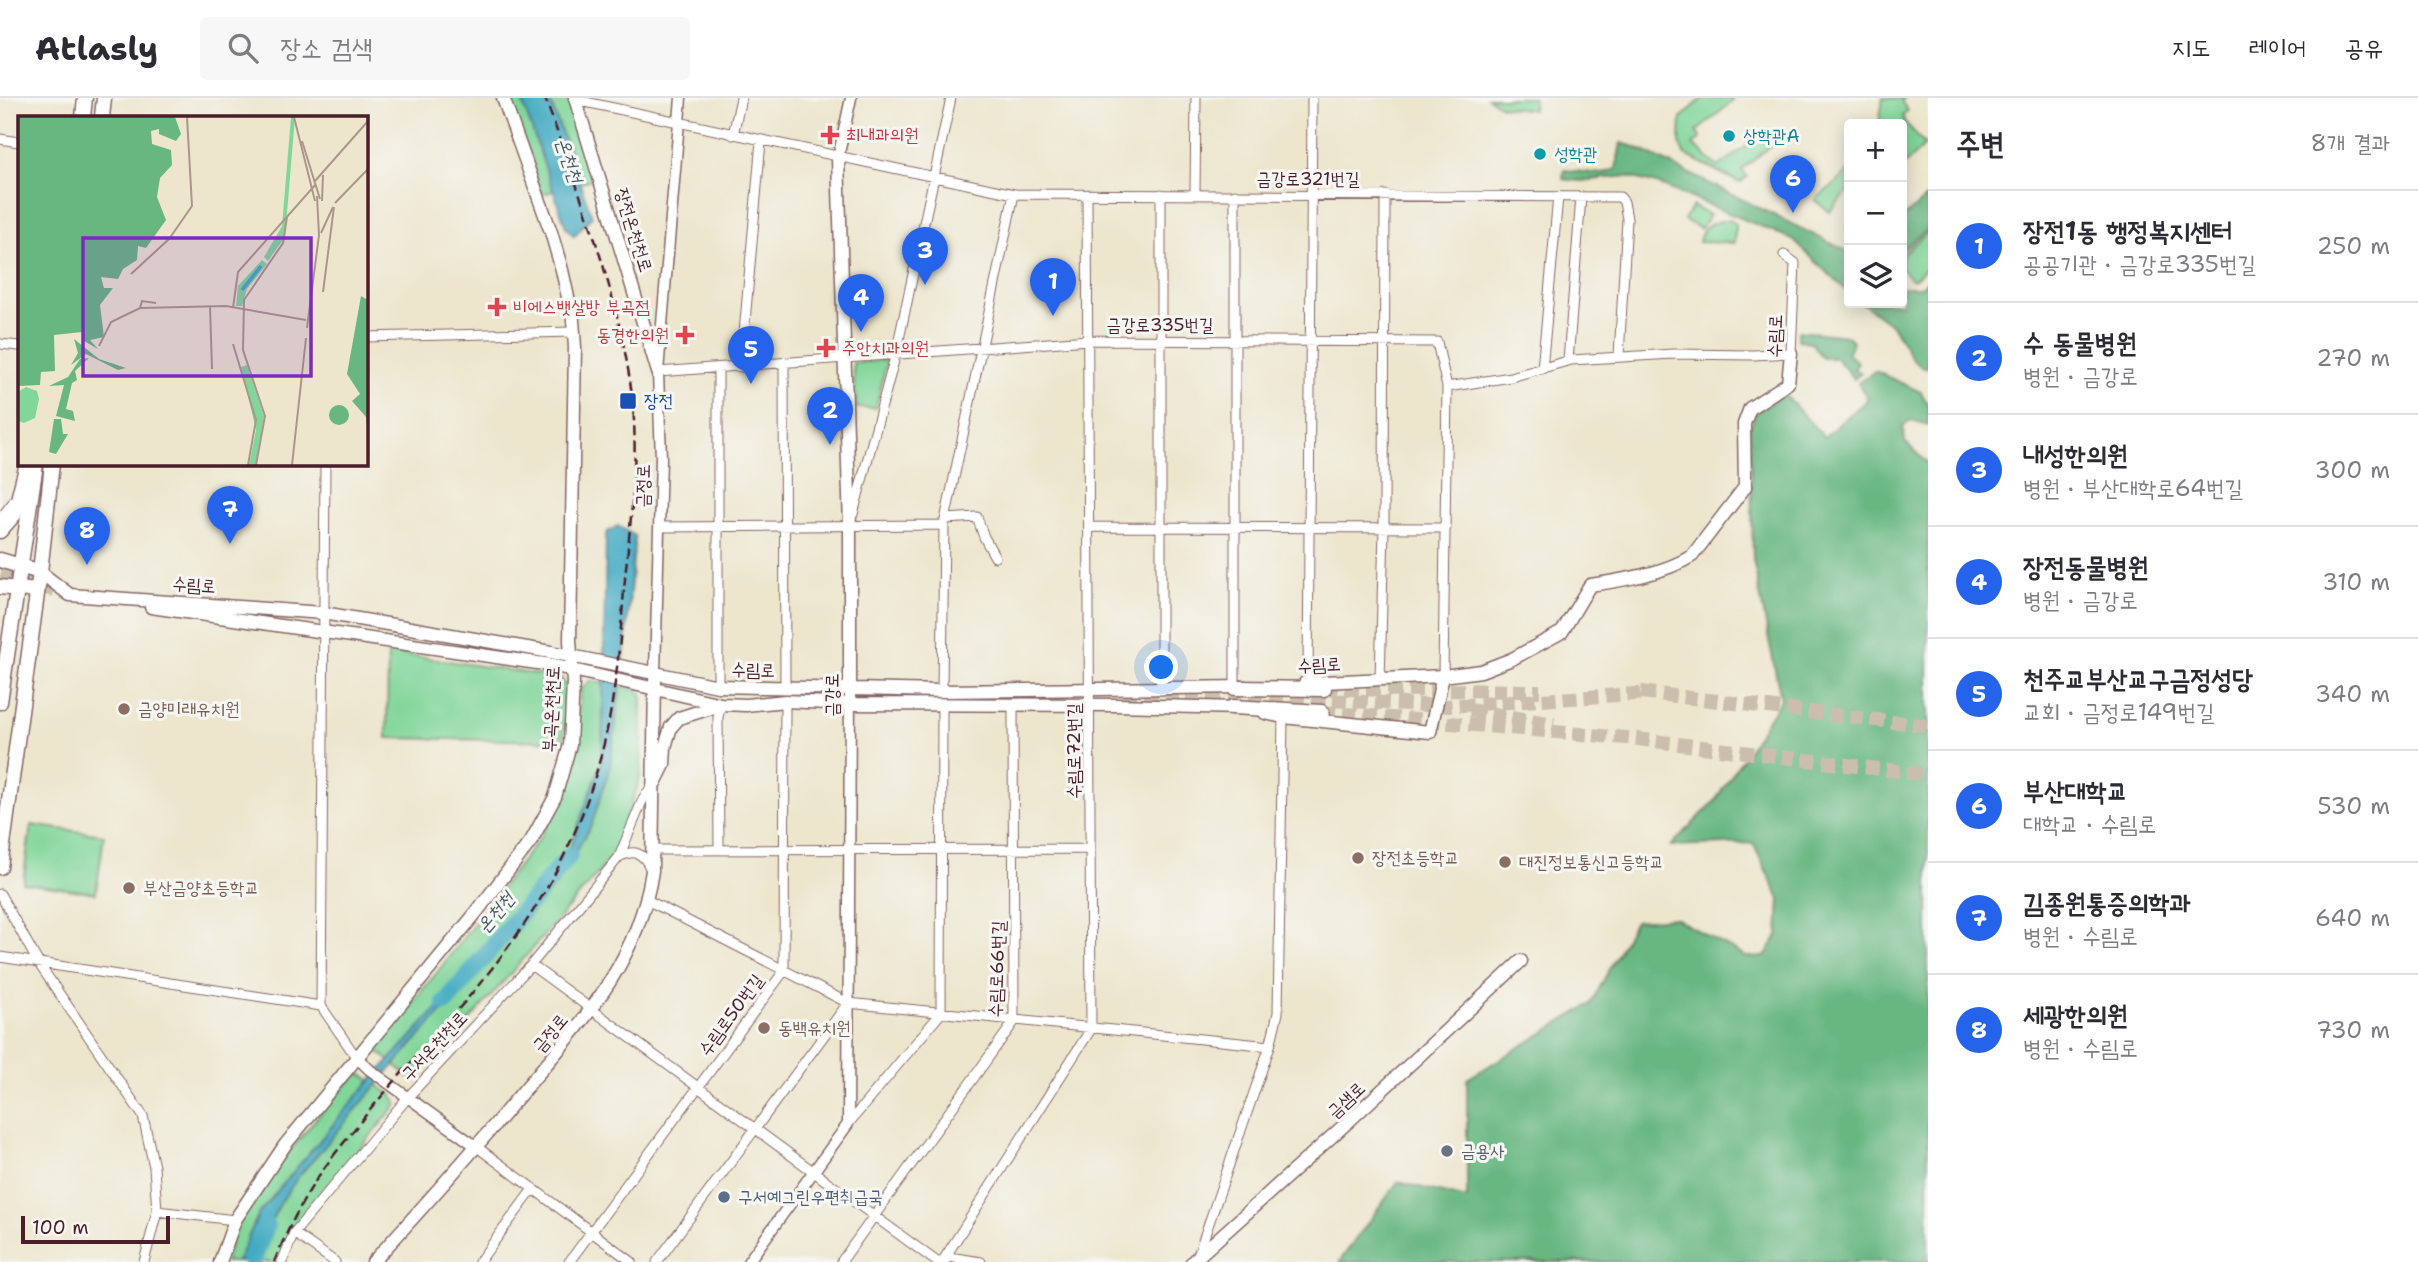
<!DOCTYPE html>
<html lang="ko">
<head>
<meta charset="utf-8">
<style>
  :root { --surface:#fff; --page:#f7f7f7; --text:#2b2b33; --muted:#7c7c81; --line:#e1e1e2; --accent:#2563eb }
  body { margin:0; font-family:"Shantell Sans","Poor Story",sans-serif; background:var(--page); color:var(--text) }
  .controls { position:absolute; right:21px; top:21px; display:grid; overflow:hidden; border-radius:7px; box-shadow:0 4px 18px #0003 }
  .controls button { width:63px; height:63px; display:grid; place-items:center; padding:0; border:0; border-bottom:2px solid var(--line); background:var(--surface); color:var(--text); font:35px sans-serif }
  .scale { position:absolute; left:21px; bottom:18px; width:149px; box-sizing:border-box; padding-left:7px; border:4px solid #4a1f2b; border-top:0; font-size:19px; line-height:24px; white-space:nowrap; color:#4a1f2b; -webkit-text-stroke:5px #f6f6f2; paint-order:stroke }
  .you { position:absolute; left:1162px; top:570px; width:24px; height:24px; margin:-18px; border:5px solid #fff; border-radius:50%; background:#1a73e8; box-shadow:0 0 0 10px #1a73e833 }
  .badge { display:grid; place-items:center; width:46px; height:46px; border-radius:50%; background:var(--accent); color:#fff; font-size:23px; font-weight:700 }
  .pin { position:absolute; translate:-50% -58px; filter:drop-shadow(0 2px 4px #0008) }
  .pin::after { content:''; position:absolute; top:37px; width:24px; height:21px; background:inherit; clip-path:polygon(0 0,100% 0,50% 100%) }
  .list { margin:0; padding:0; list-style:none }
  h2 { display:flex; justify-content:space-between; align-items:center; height:91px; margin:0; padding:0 28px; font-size:30px }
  h2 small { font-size:23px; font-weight:400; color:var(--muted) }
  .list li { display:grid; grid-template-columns:46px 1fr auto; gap:21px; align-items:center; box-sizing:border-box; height:112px; padding:0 28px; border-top:2px solid var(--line) }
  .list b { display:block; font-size:26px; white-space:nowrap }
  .list p { margin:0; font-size:23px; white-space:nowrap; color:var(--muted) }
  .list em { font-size:23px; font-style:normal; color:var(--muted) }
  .icon { flex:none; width:38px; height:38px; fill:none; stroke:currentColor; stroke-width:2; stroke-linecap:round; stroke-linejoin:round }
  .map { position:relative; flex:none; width:1928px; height:1164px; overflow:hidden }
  header { display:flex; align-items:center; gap:42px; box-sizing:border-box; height:98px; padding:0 35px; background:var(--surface); border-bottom:2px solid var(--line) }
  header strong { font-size:33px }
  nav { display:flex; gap:38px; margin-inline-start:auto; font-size:24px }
  .search { width:490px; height:63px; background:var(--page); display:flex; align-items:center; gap:18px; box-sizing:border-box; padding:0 24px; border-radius:7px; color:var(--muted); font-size:26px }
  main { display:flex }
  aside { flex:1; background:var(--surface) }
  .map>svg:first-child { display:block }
  .green { fill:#81d699; stroke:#667a62; stroke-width:2 }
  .forest { fill:#68b781; stroke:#596b56; stroke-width:2 }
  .water { fill:#43aac2; stroke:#466476; stroke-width:2 }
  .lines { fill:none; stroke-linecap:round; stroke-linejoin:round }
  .river { stroke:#43aac2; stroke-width:18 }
  .trunk-tunnel { stroke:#ccbead; stroke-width:14; stroke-dasharray:14 7; stroke-linecap:butt }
  .minor-casing { stroke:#836564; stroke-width:11 }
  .tertiary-casing { stroke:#836564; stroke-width:13 }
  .secondary-casing { stroke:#836564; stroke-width:15 }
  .primary-casing { stroke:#836564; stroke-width:17 }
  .trunk-casing { stroke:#836564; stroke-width:17 }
  .minor { stroke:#fff; stroke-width:9 }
  .tertiary { stroke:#fff; stroke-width:10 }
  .secondary { stroke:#fff; stroke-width:12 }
  .primary { stroke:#fff; stroke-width:14 }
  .trunk { stroke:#fff; stroke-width:14 }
  .rail { stroke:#4a1f2b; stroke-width:2.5; stroke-dasharray:10 5; stroke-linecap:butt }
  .health-dot { fill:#e0444e; stroke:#f6f6f2; stroke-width:2.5 }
  .culture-dot { fill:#0f9aa8; stroke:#f6f6f2; stroke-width:2.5 }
  .transit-dot { fill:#1a4fb4; stroke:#f6f6f2; stroke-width:2.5 }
  .education-dot { fill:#8d6e63; stroke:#f6f6f2; stroke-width:2.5 }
  .worship-dot { fill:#6b7280; stroke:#f6f6f2; stroke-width:2.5 }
  .service-dot { fill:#5c6f8a; stroke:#f6f6f2; stroke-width:2.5 }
  .labels { text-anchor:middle; stroke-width:6; stroke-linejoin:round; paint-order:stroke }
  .health-label { font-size:18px; fill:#be3a42; stroke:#f6f6f2; text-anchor:start }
  .culture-label { font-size:18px; fill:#0d838f; stroke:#f6f6f2; text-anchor:start }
  .street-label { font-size:18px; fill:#4a1f2b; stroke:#f6f6f2 }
  .transit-label { font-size:18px; fill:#164399; stroke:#f6f6f2; text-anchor:start }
  .education-label { font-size:18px; fill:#785e54; stroke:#f6f6f2; text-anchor:start }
  .worship-label { font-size:18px; fill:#5b616d; stroke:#f6f6f2; text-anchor:start }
  .service-label { font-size:18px; fill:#4e5e75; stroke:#f6f6f2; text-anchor:start }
  .water-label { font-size:19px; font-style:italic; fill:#475767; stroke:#f6f6f2 }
  .inset-river { fill:none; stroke:#43aac2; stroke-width:3.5 }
  .inset-road { fill:none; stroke:#ac968c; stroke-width:2 }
  .view { fill:#7b2cbf; fill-opacity:0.15; stroke:#7b2cbf; stroke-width:3.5 }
  .inset-edge { fill:none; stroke:#4a1f2b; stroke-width:3.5 }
</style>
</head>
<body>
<header>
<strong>Atlasly</strong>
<div class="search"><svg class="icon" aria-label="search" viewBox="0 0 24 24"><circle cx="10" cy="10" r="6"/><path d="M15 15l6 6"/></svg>장소 검색</div>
<nav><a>지도</a><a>레이어</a><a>공유</a></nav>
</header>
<main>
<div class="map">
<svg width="1928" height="1164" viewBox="0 0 1928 1164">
  <rect width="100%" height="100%" fill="#f6f6f2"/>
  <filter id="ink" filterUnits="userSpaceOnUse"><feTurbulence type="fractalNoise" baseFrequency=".0143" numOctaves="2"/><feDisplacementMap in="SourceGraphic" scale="14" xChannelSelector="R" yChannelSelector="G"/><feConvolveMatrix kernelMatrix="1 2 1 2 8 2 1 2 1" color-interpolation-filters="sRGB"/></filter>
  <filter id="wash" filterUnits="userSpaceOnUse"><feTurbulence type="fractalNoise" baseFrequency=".00686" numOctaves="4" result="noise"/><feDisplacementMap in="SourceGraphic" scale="28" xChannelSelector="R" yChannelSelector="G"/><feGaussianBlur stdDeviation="1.57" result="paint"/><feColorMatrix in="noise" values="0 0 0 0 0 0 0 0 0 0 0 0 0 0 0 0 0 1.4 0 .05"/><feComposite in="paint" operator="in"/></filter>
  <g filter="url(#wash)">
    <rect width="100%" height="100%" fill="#ede6cd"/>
    <!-- green -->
    <path class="green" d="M507,0H571L595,80L547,95L540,94Z
      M1488,0H1534L1533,12L1501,8Z
      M1703,0H1730L1733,3L1696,34L1701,40L1693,47L1718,69L1763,36L1773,46L1742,72L1747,79L1740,85L1684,56L1680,46L1681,20Z
      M1883,0H1904L1901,3L1908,13L1903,17L1904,23L1925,47L1902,69V26H1879Z
      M1849,71V96L1847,95L1829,114L1815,102L1844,78Z
      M1692,108L1709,117L1701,131L1684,122Z
      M1730,122L1735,126V145L1699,144C1701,127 1715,123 1730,122Z
      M1928,134V169L1913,182L1902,172V156Z
      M887,262L876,310H856L853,265Z
      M388,554L561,580L568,591L563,643L387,640Z
      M590,583L636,591L642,596L641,677L613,758L470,922L413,982L374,950L435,877L541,738L562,700L574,647L581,591Z
      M31,727L104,737L96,795L23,785Z
      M362,976L393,998L397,1006L303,1119L280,1164H225L236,1127L275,1071L332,1001L356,977Z"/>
    <!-- forest -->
    <path class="forest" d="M1621,45L1635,49L1849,154V195L1792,141L1660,87L1627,78L1581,83L1563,81L1564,72L1603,76L1616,71Z
      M1928,98V131L1902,152V121Z
      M1928,182V269L1923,270L1913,262L1893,228L1862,205H1902V189H1921Z
      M1798,233L1848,238L1853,243L1847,256L1858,264L1854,271L1861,275L1854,281L1836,260H1822L1811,244L1798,242Z
      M1875,273L1921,294L1928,307V327L1911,322L1903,329L1905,344L1928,366V1164H1339L1398,1084L1467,1101V981L1591,906L1635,823L1675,820L1746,859H1765L1778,837L1780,801L1753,745L1671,748L1715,703L1781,601L1753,462L1750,329L1757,314L1784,296L1824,339L1868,301L1858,285Z"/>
    <!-- water -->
    <path class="water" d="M521,0H549L592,118L574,138L566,129Z
      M618,428L635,438L625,552L610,669L592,726L556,787L395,966L298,1079L281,1104L250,1164H237L259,1115L358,997L434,914L515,833L566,761L602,663L606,435Z"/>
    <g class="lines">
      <!-- river -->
      <path class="river" d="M445,905L569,758
        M252,1164L266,1128"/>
    </g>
  </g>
  <g filter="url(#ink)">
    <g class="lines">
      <!-- trunk-tunnel -->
      <path class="trunk-tunnel" d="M0,478L73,497
        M585,570L652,580
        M1324,591L1540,593
        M1641,594L1928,628
        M1123,596L1265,599L1448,608L1650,595
        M1470,612L1554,626
        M1322,614L1638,641L1928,677"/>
      <defs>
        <path id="minor" d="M576,2L1014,96L1620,99L1624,104L1627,121L1619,258
          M733,37L741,0
          M0,41L19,44
          M1161,96V592
          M1195,96L1196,0
          M1235,96V590
          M366,239L574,234
          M0,246L19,248
          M1568,263L1581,99
          M784,266L785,589
          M741,269L761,43
          M1542,271L1558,99
          M658,274L1088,242L1437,244L1447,289L1443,578
          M1447,289L1511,279L1571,262L1673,256L1753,257L1791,255L1795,165L1784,157
          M325,366L321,908L356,959
          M853,416L896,255L951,0
          M0,421L14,403
          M946,421L977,419L984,439L995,459
          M660,429L944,427
          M1089,429L1446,430
          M1380,582L1384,430L1385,97
          M1308,584L1312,0
          M718,588V270
          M942,593L944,427L1014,96
          M719,751L718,619L721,606
          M653,752L1090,751
          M619,759C634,751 643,754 650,770
          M0,796L39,866L143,1018L154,1069L157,1113L144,1164
          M647,802L848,905L1270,948
          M0,859L321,908
          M531,867L937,1164
          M848,1026L941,915L942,607
          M477,1049L632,1164
          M157,1113L235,1122
          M294,1135L335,1164
          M1198,1157L1270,948L1278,915L1283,619L1285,617
          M282,1164L294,1135L319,1105L409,998L531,867L619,759L643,701L652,688
          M479,1164L533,1091
          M569,1164L784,873L785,603
          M657,1164L848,905
          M841,1164L1014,924L1013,608
          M942,1164L1091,931L1087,97
          M943,1164L949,1159L981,1164"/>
        <path id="tertiary" d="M838,60L851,0
          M655,574L661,361L658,274L681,0
          M356,959L370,972L477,1049
          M748,1164L848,1026L850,593"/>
        <path id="secondary" d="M575,0L658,274
          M838,60L850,428V593
          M40,474L70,497L323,515L551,554L718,588L942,593L1245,589
          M151,509L551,567L721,606L746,607L785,603L850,606L1115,607L1240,610
          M1305,585L1443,578L1481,573L1512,561L1562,534L1590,487C1623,482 1663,476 1692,458L1745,389L1744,326L1750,310L1788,285L1791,255
          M1265,615L1283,619L1430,634L1443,578
          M655,685L664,667L665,649L671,629L679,620L717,608
          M220,1164L235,1122L285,1047L475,816L531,743L555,699L570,647L573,584L570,542L575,249L573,222L562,172L551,134L503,0
          M373,1164C425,1107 476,1050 525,991C583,923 638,865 652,773L655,582
          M1192,1164L1349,1023L1521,863"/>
        <path id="primary" d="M83,19L85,0
          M102,19L104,0
          M0,604L36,366
          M0,769L40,474L52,366"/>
        <path id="trunk" d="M0,433L14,417L27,366
          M0,462L40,474
          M0,489L37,493
          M0,571L3,578
          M1235,590L1324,591
          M1233,609L1322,614"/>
      </defs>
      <!-- minor casing -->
      <use href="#minor" class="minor-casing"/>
      <!-- tertiary casing -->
      <use href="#tertiary" class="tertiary-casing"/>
      <!-- secondary casing -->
      <use href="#secondary" class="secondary-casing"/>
      <!-- primary casing -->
      <use href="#primary" class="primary-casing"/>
      <!-- trunk casing -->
      <use href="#trunk" class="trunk-casing"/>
      <!-- minor -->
      <use href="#minor" class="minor"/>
      <!-- tertiary -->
      <use href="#tertiary" class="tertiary"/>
      <!-- secondary -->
      <use href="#secondary" class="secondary"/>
      <!-- primary -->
      <use href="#primary" class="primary"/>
      <!-- trunk -->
      <use href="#trunk" class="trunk"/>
      <!-- rail -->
      <path class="rail" d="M274,1164C284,1140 295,1117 308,1095C319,1076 332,1059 346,1042C398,974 461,915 511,845C565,772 600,688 613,598C620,555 622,512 626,470C632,410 639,350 631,290C617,190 579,95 545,0"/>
    </g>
  </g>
  <!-- markers -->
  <g class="health-dot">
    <path d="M826.5 26.5h7v7h7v7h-7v7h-7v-7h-7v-7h7z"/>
    <path d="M493.5 198.5h7v7h7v7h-7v7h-7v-7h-7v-7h7z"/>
    <path d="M681.5 226.5h7v7h7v7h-7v7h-7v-7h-7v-7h7z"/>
    <path d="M822.5 239.5h7v7h7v7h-7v7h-7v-7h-7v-7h7z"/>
  </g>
  <g class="culture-dot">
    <circle cx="1729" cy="38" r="7"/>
    <circle cx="1540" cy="56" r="7"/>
  </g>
  <rect class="transit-dot" x="619" y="294" width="18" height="18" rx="3.5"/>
  <g class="education-dot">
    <circle cx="124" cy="611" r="7"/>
    <circle cx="1358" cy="760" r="7"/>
    <circle cx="1505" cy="764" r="7"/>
    <circle cx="129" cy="790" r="7"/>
    <circle cx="764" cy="930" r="7"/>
  </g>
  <circle class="worship-dot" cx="1447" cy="1053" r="7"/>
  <circle class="service-dot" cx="724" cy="1099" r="7"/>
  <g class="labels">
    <!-- health labels -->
    <g class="health-label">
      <text x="846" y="43">최내과의원</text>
      <text x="513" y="215">비에스뱃살방 부곡점</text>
      <text x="669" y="243" text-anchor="end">동경한의원</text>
      <text x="842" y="256">주안치과의원</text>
    </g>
    <!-- culture labels -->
    <g class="culture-label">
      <text x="1743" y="44">상학관A</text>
      <text x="1554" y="62">성학관</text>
    </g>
    <!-- street labels -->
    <g class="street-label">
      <text x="1308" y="87">금강로321번길</text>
      <text transform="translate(634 132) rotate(73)" y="6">장전온천천로</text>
      <text x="1160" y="233">금강로335번길</text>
      <text transform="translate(1775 238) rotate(-88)" y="6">수림로</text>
      <text transform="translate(643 388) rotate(-89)" y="6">금정로</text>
      <text transform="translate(194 487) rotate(4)" y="6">수림로</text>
      <text transform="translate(1319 567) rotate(-3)" y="6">수림로</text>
      <text transform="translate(753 572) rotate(1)" y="6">수림로</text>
      <text transform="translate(832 597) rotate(-90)" y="6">금강로</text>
      <text transform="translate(551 611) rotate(-87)" y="6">부곡온천천로</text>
      <text transform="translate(1074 653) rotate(-90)" y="6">수림로72번길</text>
      <text transform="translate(997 871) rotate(-88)" y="6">수림로66번길</text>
      <text transform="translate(731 917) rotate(-54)" y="6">수림로50번길</text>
      <text transform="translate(550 935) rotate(-50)" y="6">금정로</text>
      <text transform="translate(434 948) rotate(-47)" y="6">구서온천천로</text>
      <text transform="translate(1346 1002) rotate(-43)" y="6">금샘로</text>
    </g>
    <!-- transit labels -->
    <g class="transit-label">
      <text x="644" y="309">장전</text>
    </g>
    <!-- education labels -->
    <g class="education-label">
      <text x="138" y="617">금양미래유치원</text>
      <text x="1372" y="766">장전초등학교</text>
      <text x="1519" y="770">대진정보통신고등학교</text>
      <text x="143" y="796">부산금양초등학교</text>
      <text x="778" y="936">동백유치원</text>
    </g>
    <!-- worship labels -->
    <g class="worship-label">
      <text x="1461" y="1059">금용사</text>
    </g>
    <!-- service labels -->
    <g class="service-label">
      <text x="738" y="1105">구서예그린우편취급국</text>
    </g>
    <!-- water labels -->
    <g class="water-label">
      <text transform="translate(570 62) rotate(71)" y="7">온천천</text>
      <text transform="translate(495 814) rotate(-50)" y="7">온천천</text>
    </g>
  </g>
  <!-- overview -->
  <g transform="translate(18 18)">
    <rect width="350" height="350" fill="#ede6cd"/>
    <path d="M273,1H277L267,121L250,145L246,141L264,110ZM244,144L249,148L229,173L224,190H218L220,170ZM229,249L246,300L238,349H231L238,314L223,251ZM8,271L19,275L21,283L17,302L6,307L0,305V276Z" fill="#81d699"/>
    <path d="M0,1H157L163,18L158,25L141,18V13L133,15L134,28L153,34L154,49L142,62L139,81L148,104L128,132L120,130L119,144L105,153L100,163L83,161L86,172H95L82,189L86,221L72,224L80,233L66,225L64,216L36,219L37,255L23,256L22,269L0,270ZM343,180L350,184V320L348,301L334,285L342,278L329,258ZM56,223L81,243L108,252L100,254L68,238L53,249L60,237ZM71,242L57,255L59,264L54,267L48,293L55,295L57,305L38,300L46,269L31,270L50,261L62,243ZM311 299a10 10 0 1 1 20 0a10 10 0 1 1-20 0ZM36,303H43L45,318H50L38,338L31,336Z" fill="#68b781"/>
    <path class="inset-river" d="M224,174L243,150"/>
    <path class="inset-road" d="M276,1L282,25M282,25L297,85M284,25L302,83M297,65L350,5M304,85L305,59M317,87L350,53M303,117L315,91M113,158L151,123L174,90L169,1M305,176L316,91M192,190L194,253M122,192L124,185L138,187M215,192L220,156L298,68M289,212L301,119L299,80M215,228L238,304L230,349M81,230L93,206L122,192L208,190L288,204M238,349L247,300L225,234L226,184L265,127L269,101M274,349L288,222"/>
    <path class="view" d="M65,122H293V260H65Z"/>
    <rect width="350" height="350" class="inset-edge"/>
  </g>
</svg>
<div class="controls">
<button>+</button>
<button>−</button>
<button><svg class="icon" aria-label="layers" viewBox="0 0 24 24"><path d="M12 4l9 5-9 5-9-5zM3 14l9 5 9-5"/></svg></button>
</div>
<div class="scale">100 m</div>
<div class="you"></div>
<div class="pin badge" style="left:1053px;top:218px">1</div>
<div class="pin badge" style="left:830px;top:347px">2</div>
<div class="pin badge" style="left:925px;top:187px">3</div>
<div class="pin badge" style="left:861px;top:234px">4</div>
<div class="pin badge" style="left:751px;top:286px">5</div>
<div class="pin badge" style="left:1793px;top:115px">6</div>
<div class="pin badge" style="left:230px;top:446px">7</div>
<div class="pin badge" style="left:87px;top:467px">8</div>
</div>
<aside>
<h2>주변<small>8개 결과</small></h2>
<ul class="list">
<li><span class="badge">1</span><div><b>장전1동 행정복지센터</b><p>공공기관 · 금강로335번길</p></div><em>250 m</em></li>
<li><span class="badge">2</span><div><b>수 동물병원</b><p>병원 · 금강로</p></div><em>270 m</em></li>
<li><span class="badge">3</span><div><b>내성한의원</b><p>병원 · 부산대학로64번길</p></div><em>300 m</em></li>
<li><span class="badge">4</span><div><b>장전동물병원</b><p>병원 · 금강로</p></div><em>310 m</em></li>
<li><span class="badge">5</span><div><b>천주교부산교구금정성당</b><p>교회 · 금정로149번길</p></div><em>340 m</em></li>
<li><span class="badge">6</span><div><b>부산대학교</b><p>대학교 · 수림로</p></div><em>530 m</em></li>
<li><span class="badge">7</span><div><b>김종원통증의학과</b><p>병원 · 수림로</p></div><em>640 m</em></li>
<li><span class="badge">8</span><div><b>세광한의원</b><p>병원 · 수림로</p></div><em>730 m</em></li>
</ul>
</aside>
</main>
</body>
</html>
